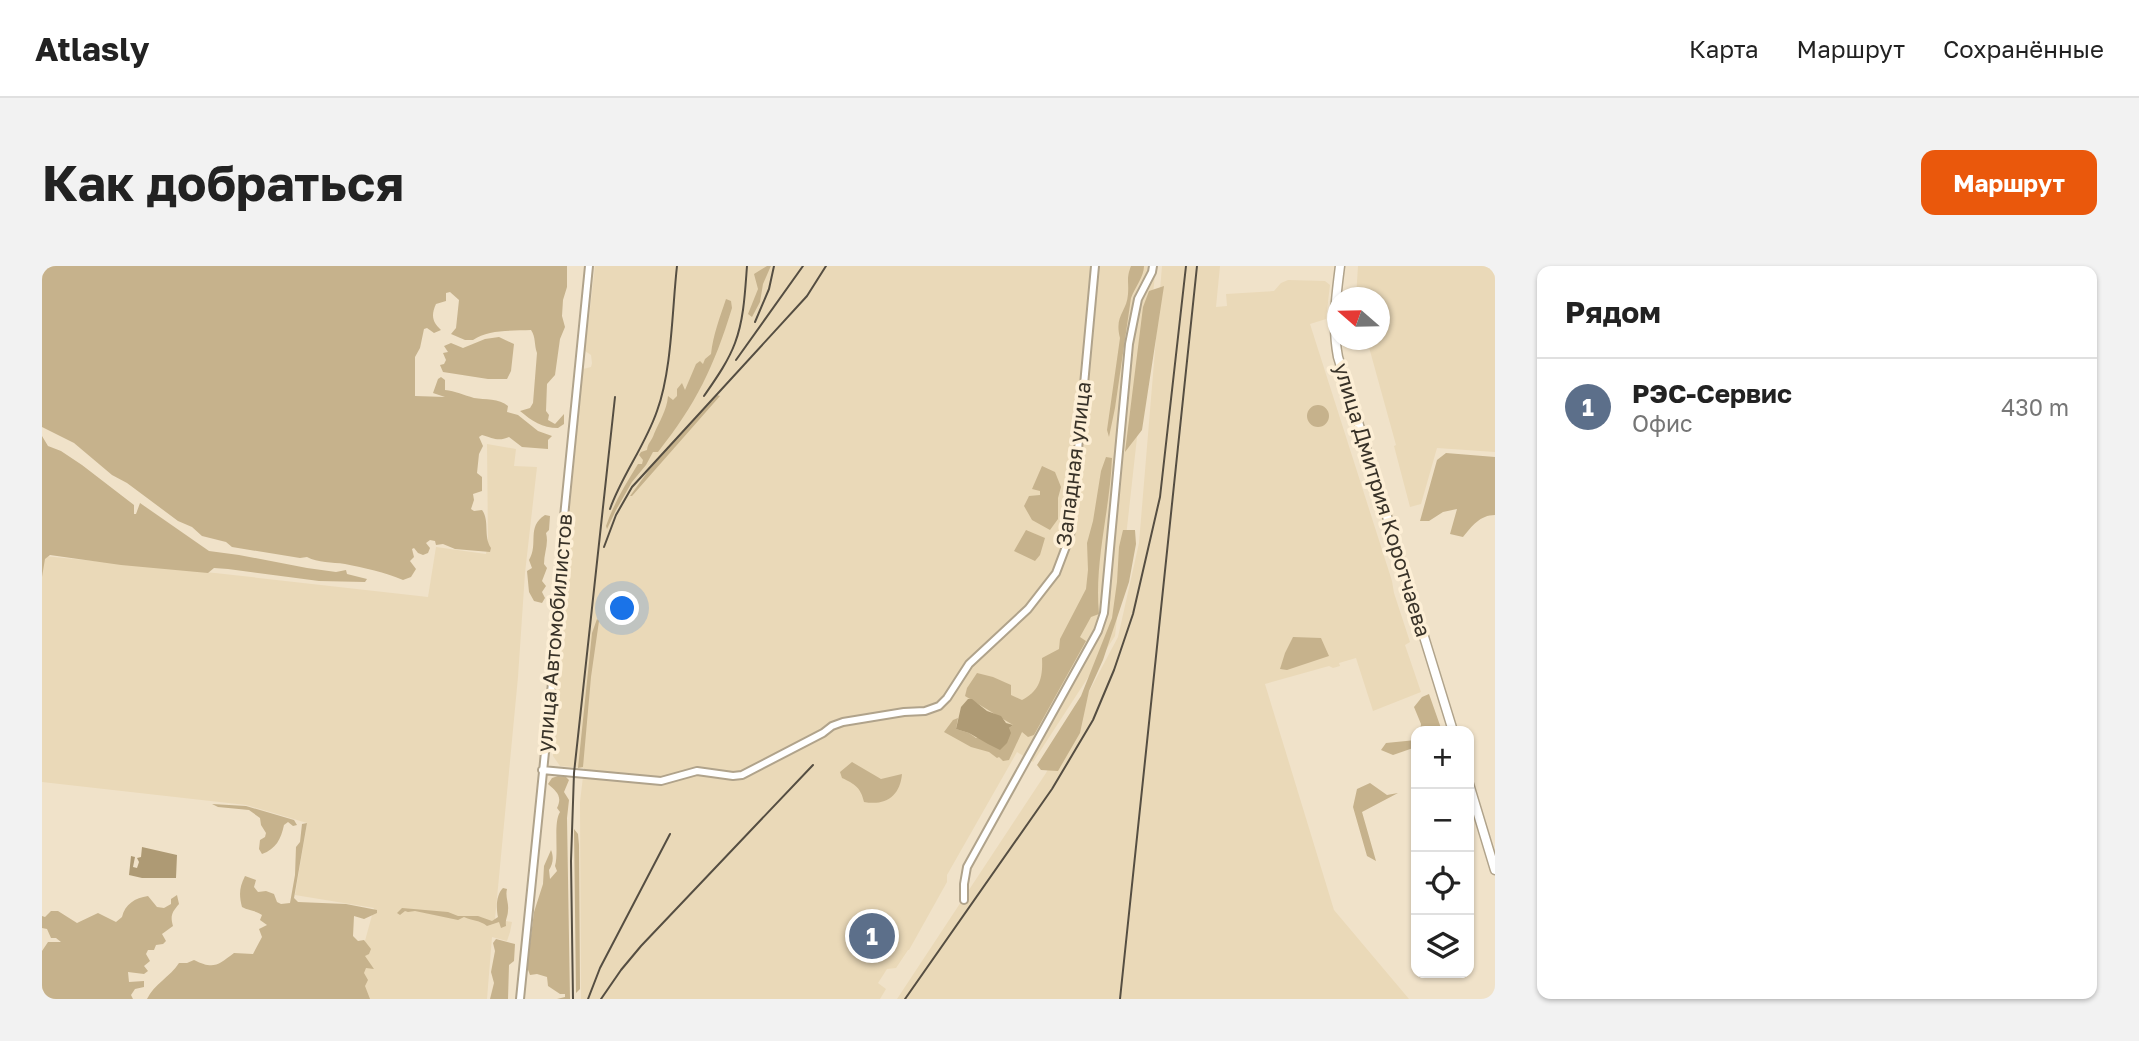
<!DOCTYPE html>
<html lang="ru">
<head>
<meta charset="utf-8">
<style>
  :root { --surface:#fff; --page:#f2f2f2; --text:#222; --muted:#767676; --line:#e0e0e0; --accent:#ea580c }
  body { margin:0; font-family:"Golos Text",sans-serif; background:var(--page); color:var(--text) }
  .controls { position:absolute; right:21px; bottom:21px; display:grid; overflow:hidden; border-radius:14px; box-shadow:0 2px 5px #0004 }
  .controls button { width:63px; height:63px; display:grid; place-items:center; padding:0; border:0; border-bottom:2px solid var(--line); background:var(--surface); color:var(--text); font:35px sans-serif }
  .compass { position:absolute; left:1285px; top:21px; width:63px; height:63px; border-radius:50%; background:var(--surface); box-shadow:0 2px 5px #0004; rotate:290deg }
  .you { position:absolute; left:581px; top:343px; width:24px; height:24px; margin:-18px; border:5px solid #fff; border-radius:50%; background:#1a73e8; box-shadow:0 0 0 10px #1a73e833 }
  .badge { display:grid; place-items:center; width:46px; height:46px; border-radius:50%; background:var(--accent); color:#fff; font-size:23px; font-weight:700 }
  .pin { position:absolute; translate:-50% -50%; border:4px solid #fff; box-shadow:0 2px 7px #0006 }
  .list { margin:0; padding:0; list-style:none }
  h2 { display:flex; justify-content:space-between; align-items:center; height:91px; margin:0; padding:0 28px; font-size:30px }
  h2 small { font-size:23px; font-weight:400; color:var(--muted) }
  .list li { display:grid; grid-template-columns:46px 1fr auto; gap:21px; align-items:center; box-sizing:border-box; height:98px; padding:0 28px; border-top:2px solid var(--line) }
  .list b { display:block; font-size:26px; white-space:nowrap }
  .list p { margin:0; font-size:23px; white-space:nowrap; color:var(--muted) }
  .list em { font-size:23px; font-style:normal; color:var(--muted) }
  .icon { flex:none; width:38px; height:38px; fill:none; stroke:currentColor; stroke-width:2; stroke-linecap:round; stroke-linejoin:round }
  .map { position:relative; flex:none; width:1453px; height:733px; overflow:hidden; border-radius:14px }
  header { display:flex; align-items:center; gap:42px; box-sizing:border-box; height:98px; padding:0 35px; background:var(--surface); border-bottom:2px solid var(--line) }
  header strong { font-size:33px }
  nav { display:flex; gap:38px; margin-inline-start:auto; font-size:24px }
  .intro { display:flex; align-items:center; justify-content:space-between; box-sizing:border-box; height:168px; padding:0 42px }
  h1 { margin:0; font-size:49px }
  .button { padding:18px 32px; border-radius:14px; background:var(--accent); color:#fff; font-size:24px; font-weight:700 }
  main { display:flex; gap:42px; padding:0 42px }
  aside { flex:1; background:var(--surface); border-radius:14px; box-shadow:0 2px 5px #0004 }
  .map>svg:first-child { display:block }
  .built { fill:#ead9b8 }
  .forest { fill:#c6b28c }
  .water { fill:#ae9a74 }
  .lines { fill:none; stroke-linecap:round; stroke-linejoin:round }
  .street-casing { stroke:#b0a38b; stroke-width:10 }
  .secondary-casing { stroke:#b0a38b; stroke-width:11 }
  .street { stroke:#fff; stroke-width:6 }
  .secondary { stroke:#fff; stroke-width:8 }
  .rail { stroke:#554e42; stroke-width:2 }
  .labels { text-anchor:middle; stroke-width:7; stroke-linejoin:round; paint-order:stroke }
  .street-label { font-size:21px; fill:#383228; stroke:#fdefd6 }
</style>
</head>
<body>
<header>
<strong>Atlasly</strong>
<nav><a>Карта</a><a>Маршрут</a><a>Сохранённые</a></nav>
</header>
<div class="intro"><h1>Как добраться</h1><a class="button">Маршрут</a></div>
<main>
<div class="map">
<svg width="1453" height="733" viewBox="0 0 1453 733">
  <rect width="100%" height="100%" fill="#f0e2c9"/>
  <!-- built -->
  <path class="built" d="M553,0H1114L1073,370L991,496L975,486L905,609V616L867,684H866L854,702L845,703L836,717L844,723L838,733H539L538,536L542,502L518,500L511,490L515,425L522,359L519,357L526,257L541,103L549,101L550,97L549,89L543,85Z
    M1120,0H1178L1174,41L1185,40L1184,28L1232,25L1239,17L1246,14L1283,15L1288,19L1284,53L1268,58L1350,315L1352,327L1368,376L1363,379L1379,426L1331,445L1314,392L1297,397L1298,400L1291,402L1287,400L1223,418L1292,644L1367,733H855L1004,507L1076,371L1097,277Z
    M1316,0H1453V186L1395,182L1379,238L1368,241L1352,180L1354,179L1325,74H1338V32L1314,31Z
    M445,178L474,183L472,200L495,201L483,307L476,411L453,653L470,656L468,666L465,675L450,671L445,733H307L332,642L253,629L265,557L204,539L0,516V310L2,290L173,307L386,331L394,281L444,288L446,276Z"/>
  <!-- forest -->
  <path class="forest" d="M0,0H525V21L521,34L520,50L523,61L518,73L513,109L505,118L504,145L507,149L506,154L513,158L522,148V158L516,162C500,162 490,155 478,145L488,142L491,137L495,87C492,79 494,71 489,64C470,65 446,63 431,74H423L409,68L414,62L417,34L408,26L404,27V35L394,38C389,49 390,56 399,64L392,67L385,62L382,63L378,82L373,91V130L403,131L391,127L396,113L399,111L403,114V124C413,125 422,129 432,132C443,134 457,132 466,140L465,146L476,149L496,165L510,170L506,174V183L480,181L467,171C456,176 451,172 440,169L437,171L441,180L437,188L435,207L440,211V225L431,228L432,234L429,243L432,245L440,244C448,255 441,270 449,282L448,286L413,283L401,278L394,279L393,275L388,274L384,277L388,282L386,287L381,289L376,287L372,282L370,283L372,291L368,295L374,303L369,311L361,314C343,306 322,302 303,298C290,296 276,297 265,291L258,292L190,281L184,276L160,270L150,261L136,255L85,217L70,209L32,177L0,161Z
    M725,0H729L728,2L721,18L718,36L710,51L706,48L716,23L712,8Z
    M1089,0H1102C1102,11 1093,21 1089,32L1073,142L1067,171L1065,164L1078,72C1072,49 1085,46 1086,28C1087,15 1084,13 1089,0Z
    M1122,20L1100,164L1083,186L1101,41L1107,25Z
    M684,33L689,35L690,42C672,101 654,138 616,186H611L604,199L590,216L574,244L565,263L564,260C572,237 583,219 596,198H600L601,194L597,189L599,186L605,184C606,176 610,175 612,168C617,156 625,144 626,130L631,134L635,130V123L640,117L643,124L654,98L658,95L661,98L663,93L669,88C671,69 678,51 684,33Z
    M457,71L472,78L469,105L465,113H446L401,106L398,99L402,98L404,94L401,87L406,86L402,80L409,77L421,82L443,73Z
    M675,129L678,130L590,230H588L612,197Z
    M1265 150a11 11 0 1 1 22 0a11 11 0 1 1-22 0Z
    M0,170L6,180L19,185L40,199L92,239V248H94L98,237L167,285L197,289L265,302L294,306L304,304L305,308L325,313L323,316L277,315L186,303L172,302L166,307L79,299L8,289L3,293L0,311Z
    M1404,187L1453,191V249C1438,249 1430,260 1421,271L1408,268L1415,243L1401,246L1387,255H1378L1395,194Z
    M1064,191L1070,192C1068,245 1052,295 1057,348L1049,351L1038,371L1044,375L992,469L986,471L980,466L967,494L961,495L957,491L955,492L947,486L929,481L902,466L911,454L916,452L914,463L927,467L934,472L967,462L971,459L923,430L925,422L935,407L951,411L969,419V429L980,434C998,425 1001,411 1000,392L1017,383L1018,373L1044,323L1046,304L1045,277L1051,255L1059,205Z
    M1000,200L1013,206L1019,221L1016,232V253L1008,264L990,254L982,240L987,230L998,229V225L990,223Z
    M503,249L508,250L507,264L504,267C507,278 502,287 502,298L505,302L500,315L504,320L500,326L503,332L500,337L492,335L487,326L485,305L490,302L487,294C497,278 484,261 503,249Z
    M984,264L1003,272L998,289L993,295L972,285Z
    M1081,264H1093L1094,278L1087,316L1061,394L1047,425L1038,467L1016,505L999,504L995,499L1039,430L1070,352L1075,316L1077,281Z
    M555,353L557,355L549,411L541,501L536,502L550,367Z
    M1251,371L1279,372L1287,390L1245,404L1238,403L1243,387Z
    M1387,428L1400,465H1378L1379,458L1372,441L1380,431Z
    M1374,474V481L1351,489L1339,484L1344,477Z
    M810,496L839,513L860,508C858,530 844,540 822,536C819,522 813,518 800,512L798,506Z
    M516,510L524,511L527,514L522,526L527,534L525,552L528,733H515L523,731V728H518L506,720L505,711L495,708L488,709L485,701L492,646L501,618L502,600L509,584C512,591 511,598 507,604L508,613L515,605L513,600C517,586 511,557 518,546L515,542C521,530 514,525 506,518L510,512Z
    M1328,517L1345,529L1356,527L1320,546L1334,595L1325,590L1311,541L1315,523Z
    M170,538L204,540L252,554L255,559L251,560L246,556L242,559C239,573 234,583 220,588L217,583L218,574L223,571L224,567L219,559L218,552L207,544L176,541Z
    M265,557L252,632L256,636L304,638L335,644V647L322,653L312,650L311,670L316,675L322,674L329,683L327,688L323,690L332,703L324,702L322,707L326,714L323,720L328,733H105C112,718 128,711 137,697H145L152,694C172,704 176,699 192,687L211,688L220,671L217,663L225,659L218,654L220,649C213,644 207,645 200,641C197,629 197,622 203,610L214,614L212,621L216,626L224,625L232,628L235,636L239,638L248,637L253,609L254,581L258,576L260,558Z
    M532,563L536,568L537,579L538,723L534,727Z
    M461,622L465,623C463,631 467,637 466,644C466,651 463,653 464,660L459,662L457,656L445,660C438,654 430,655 422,651L416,654L373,645L366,646L363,645L358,649L355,647L360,642L406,646L416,650H436L450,655L456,651C454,642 454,629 461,622Z
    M135,629L137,638C130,646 128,650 131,660L120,668L124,675L121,678L114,679L112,684H106L104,688L108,695L102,700L106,705L102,708L86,706L87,716L102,715V721L93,723L89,729L91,733H0V685L6,676H19L14,672H9L5,663L0,662V650L3,651L9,645H16L35,657L56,647L74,656L80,651C83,638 93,632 106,630L115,641L122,642L129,638V633Z
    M454,673L473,678L472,695L467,699L466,733H448L452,717L449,706L453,685L451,677Z"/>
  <!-- water -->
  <path class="water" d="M926,433H930L945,445L959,450L964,457L971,459L967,462L969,467L965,477L958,484L946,478L927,467L914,463L919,441Z
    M100,581L135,589L134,612H100L87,609L89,590L93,591L91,601L95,602L97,596L95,592L99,591Z"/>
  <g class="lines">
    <defs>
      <path id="street" d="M500,504L619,515L655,505L691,510L700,509L781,467L790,460L801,456L862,446L883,445L897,440L905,432L927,398L986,343L1014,307L1028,270L1053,0
        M922,634V618L925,601L1056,365L1062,347L1087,78L1096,33L1110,6L1111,0
        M478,733L512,397L518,291L547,0"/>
      <path id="secondary" d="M1298,0C1294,31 1290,60 1296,91L1411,465
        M1427,518L1453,604"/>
    </defs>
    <!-- street casing -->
    <use href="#street" class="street-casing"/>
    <!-- secondary casing -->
    <use href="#secondary" class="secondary-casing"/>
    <!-- street -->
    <use href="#street" class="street"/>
    <!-- secondary -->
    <use href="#secondary" class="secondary"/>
    <!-- rail -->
    <path class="rail" d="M713,56L727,23L732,0
      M694,94L761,0
      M662,130C673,114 686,96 693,77C702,53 703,26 705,0
      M568,243C580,209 603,180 615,145C630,104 630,44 635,0
      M562,281L574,249L590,221L765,30L784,0
      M531,733L529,595L532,507L573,131
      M546,733L558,702L628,568
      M559,733L579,704L599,680L771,499
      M863,733L1010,523L1051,454L1072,404L1091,348L1118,231L1144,0
      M1078,733L1155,0"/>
  </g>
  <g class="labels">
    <!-- street labels -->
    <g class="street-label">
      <text transform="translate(1032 198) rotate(-83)" y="7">Западная улица</text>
      <text transform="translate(1340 234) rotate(73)" y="7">улица Дмитрия Коротчаева</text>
      <text transform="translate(513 367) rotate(-85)" y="7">улица Автомобилистов</text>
    </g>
  </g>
</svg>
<div class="controls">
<button>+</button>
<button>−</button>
<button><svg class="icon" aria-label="locate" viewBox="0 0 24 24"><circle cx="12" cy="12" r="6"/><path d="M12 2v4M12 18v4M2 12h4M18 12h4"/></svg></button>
<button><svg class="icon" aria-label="layers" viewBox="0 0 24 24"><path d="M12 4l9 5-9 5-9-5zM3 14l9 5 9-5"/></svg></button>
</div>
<svg class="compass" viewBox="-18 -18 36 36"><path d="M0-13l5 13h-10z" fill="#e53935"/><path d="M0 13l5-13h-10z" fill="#767676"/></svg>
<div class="you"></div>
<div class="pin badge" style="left:830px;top:670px;background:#5c6f8a">1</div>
</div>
<aside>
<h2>Рядом<small></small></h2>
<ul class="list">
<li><span class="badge" style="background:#5c6f8a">1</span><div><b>РЭС-Сервис</b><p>Офис</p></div><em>430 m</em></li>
</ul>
</aside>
</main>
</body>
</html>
